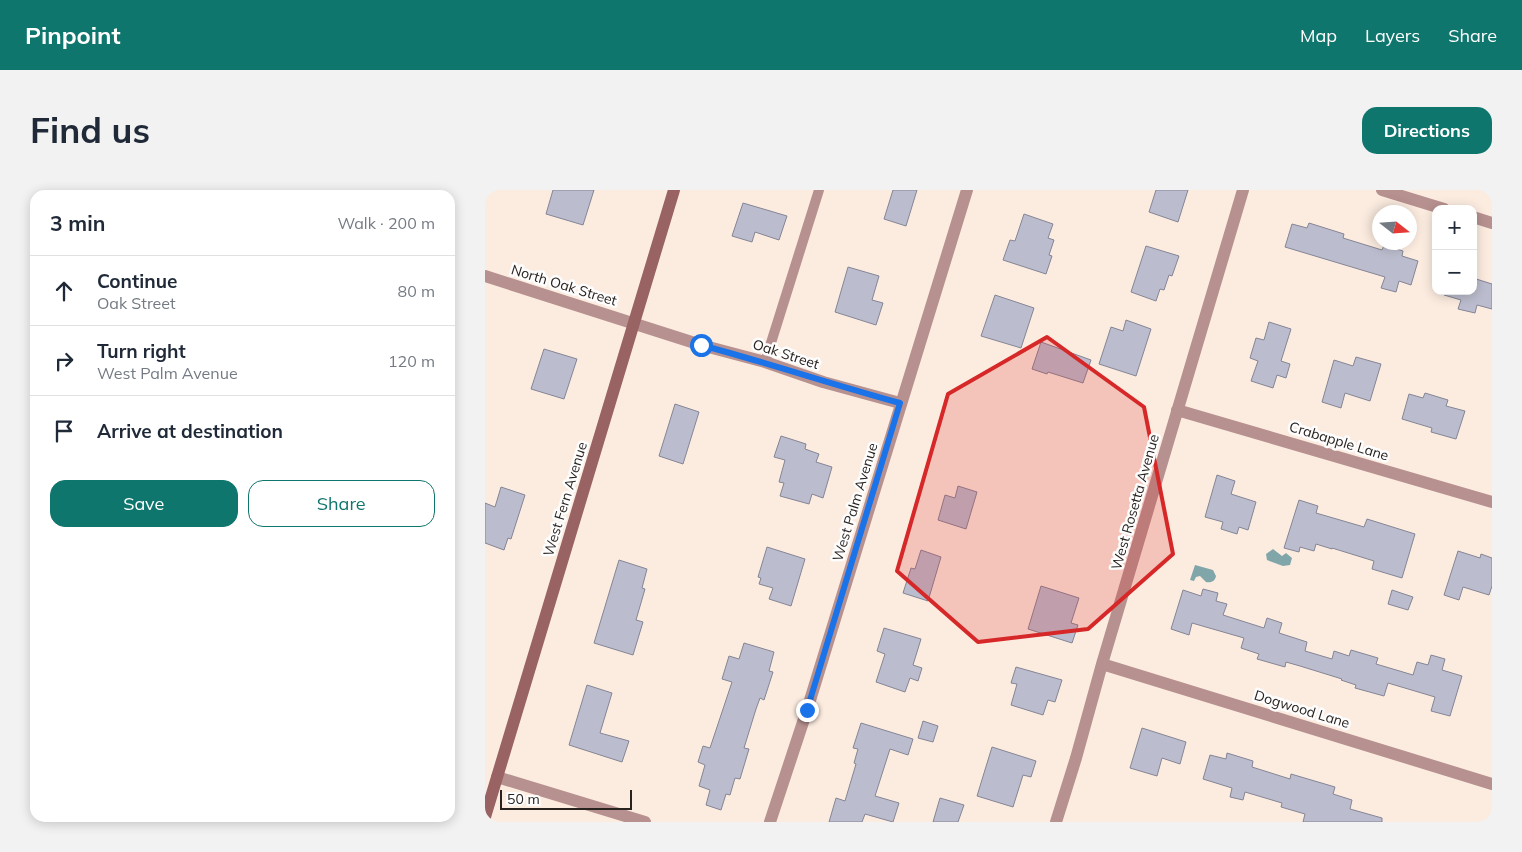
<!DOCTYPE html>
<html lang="en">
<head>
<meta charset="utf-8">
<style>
  :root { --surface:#fff; --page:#f2f2f3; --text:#1f2937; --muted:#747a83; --line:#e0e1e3; --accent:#0f766e }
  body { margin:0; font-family:Mulish,sans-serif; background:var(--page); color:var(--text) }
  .controls { position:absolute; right:15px; top:15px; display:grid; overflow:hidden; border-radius:10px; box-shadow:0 2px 12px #0003 }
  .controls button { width:45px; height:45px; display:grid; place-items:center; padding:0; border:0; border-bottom:1px solid var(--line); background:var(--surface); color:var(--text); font:25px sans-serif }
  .compass { position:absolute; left:887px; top:15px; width:45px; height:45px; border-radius:50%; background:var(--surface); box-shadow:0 2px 12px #0003; rotate:107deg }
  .scale { position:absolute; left:15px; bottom:12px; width:132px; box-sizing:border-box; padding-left:5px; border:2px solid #29231f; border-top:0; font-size:14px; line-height:18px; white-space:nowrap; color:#29231f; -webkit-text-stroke:4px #fdfdfd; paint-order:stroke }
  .stop { position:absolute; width:15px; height:15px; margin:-11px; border:4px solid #1a73e8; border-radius:50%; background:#fff }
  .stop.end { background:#1a73e8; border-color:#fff; box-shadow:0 1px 5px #0008 }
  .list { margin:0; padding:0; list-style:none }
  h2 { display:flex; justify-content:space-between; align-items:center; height:65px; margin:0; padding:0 20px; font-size:21px }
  h2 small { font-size:16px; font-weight:400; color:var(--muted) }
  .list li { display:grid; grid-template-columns:32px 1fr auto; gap:15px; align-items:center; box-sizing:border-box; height:70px; padding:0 20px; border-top:1px solid var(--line) }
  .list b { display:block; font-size:19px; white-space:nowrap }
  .list p { margin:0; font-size:16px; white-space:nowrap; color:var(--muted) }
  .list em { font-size:16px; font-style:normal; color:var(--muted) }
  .actions { display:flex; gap:10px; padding:15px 20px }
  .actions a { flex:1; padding:11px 0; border:1px solid var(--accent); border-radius:15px; text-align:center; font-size:18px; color:var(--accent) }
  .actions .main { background:var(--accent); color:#fff }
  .icon { flex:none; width:28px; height:28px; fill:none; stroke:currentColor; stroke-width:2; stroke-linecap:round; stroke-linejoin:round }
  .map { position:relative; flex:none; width:1007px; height:632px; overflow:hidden; border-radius:15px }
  header { display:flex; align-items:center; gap:30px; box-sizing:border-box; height:70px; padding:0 25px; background:var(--accent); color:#fff }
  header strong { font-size:24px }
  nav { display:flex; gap:28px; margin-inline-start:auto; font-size:18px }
  .intro { display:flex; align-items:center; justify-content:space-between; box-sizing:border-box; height:120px; padding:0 30px }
  h1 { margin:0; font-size:35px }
  .button { padding:12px 22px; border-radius:15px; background:var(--accent); color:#fff; font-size:18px; font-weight:700 }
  main { display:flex; gap:30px; padding:0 30px }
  aside { flex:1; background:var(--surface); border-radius:15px; box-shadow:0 2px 12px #0003 }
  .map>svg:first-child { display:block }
  .water { fill:#80a6aa }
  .building { fill:#bbbccd; stroke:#848595 }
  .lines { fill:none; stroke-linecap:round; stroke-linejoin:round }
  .lane { stroke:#b7918f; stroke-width:10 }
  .street { stroke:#b7918f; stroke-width:12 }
  .secondary { stroke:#986362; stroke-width:12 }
  .route { stroke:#1a73e8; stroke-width:6 }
  .marked { fill:#d62828; fill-opacity:0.2; stroke:#d62828; stroke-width:4; stroke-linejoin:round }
  .labels { text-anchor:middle; stroke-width:5; stroke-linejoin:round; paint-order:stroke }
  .street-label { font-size:14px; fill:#29231f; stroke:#fdfdfd }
</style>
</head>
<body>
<header>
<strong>Pinpoint</strong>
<nav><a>Map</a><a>Layers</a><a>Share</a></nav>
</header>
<div class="intro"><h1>Find us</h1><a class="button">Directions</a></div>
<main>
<aside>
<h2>3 min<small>Walk · 200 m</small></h2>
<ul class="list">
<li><svg class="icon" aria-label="ahead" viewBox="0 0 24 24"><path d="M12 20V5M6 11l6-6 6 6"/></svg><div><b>Continue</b><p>Oak Street</p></div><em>80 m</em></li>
<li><svg class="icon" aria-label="right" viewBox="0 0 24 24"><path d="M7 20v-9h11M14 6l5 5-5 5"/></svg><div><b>Turn right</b><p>West Palm Avenue</p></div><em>120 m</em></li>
<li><svg class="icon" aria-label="arrive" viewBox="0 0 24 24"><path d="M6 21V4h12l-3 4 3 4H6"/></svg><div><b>Arrive at destination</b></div></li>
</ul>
<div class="actions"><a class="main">Save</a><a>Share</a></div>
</aside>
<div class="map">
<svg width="1007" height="632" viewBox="0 0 1007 632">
  <rect width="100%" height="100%" fill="#fcece0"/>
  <!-- water -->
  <path class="water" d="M788,359L797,366L801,363L807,368L805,375L798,376L782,370L781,364Z
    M710,375L728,380L731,386C730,391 727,393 721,392L715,386L711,387L709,391L705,390Z"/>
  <!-- building -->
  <path class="building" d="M68,0H109L98,35L61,24Z
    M408,0H432L421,36L399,29Z
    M671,0H703L693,32L664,22Z
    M258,13L302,26L294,50L270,42L267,52L247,46Z
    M539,24L568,34L563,48L569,50L564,65L567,66L561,84L518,70L525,50L530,51Z
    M824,33L859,44L858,48L897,60L899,55L918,61L917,66L933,71L926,95L914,91L911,102L896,98L900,87L800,57L807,34L822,38Z
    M661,56L694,66L687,86L684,85L679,100L675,99L671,111L646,102Z
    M363,77L394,86L387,110L398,113L391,135L350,122Z
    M988,88L1007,94V119L992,115L990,123L973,119L976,110L959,105V101H988Z
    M510,105L549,118L536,158L496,146Z
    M641,130L666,139L651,186L614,174L626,137L638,141Z
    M784,132L806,139L796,171L805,174L801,188L792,185L788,198L766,191L773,171L765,168L771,148L779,150Z
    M556,152L606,170L598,193L563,182L562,184L547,179Z
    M59,159L92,169L79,209L46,199Z
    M871,167L896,174L885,211L860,203L856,218L837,212L849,170L868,176Z
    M940,203L963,210L961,216L980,221L971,249L946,242L947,238L917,229L924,204L938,208Z
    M190,214L214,222L198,274L174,266Z
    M296,246L321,254L320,259L334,264L331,272L347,277L338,308L327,304L324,314L295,306L299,293L294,292L300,270L289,267Z
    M732,285L750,291L746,304L771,312L763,340L754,337L752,344L736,339L738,332L720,327Z
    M473,296L492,302L481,339L453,330L460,305L470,308Z
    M16,297L40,305L26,349L23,348L19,360L0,353V313L10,317Z
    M814,310L833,316L831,323L879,337L882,329L930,344L917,388L887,379L889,371L847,358V359L831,354L829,361L815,357L814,362L799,358Z
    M282,357L320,369L306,416L284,409L288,398L274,394L276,388L273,387Z
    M436,360L456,367L443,411L418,403L426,378L430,379Z
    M973,361L995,368L996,364L1007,368V396L1004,405L978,397L974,410L959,405Z
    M134,370L162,379L157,398L160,399L151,430L158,432L148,465L109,453Z
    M556,396L594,408L586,433L593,435L587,453L543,439Z
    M718,399L733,403L731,411L742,414L738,425L779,438L782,428L797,433L794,443L822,452L820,461L847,469L849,461L864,466L866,460L893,468L891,474L928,485L932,472L943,475L946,465L960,469L957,480L977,486L965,526L946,521L950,507L903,493L899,506L870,498L871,495L856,490L857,489L815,476L801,472L800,477L772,469L774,464L756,458L759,448L707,433L704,445L686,439L698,400L716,406Z
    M907,400L928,407L923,420L903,414Z
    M399,438L436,449L428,475L437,478L433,491L425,488L420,502L391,492L400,464L392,461Z
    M259,453L289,462L284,481L288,482L279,510L275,508L271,519L259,558L264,559L255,589L250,588L245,605L241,604L236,620L221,615L225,600L214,596L220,575L213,572L218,556L225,558L247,492L237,489L244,466L254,469Z
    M531,477L577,490L570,512L563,510L558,525L526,515L532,494L526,493Z
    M102,495L127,503L115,543L144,551L137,572L84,555Z
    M438,531L453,536L448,552L433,548Z
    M376,533L428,549L423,565L405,559L390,606L414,613L408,632L380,624L377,632H344L351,608L360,611L371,574L369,573L373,559L368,558Z
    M657,538L701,552L695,574L677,568L672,586L645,578Z
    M507,557L551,571L546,587L538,585L528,617L492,606Z
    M742,563L768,571L767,577L805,589L806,584L850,597L848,604L867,610L865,619L897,628V632H818L820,624L796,617L797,613L760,602L758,610L745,607L747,598L718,589L725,565L741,569Z
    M455,608L479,615L473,632H448Z"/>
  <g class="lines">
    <!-- lane -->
    <path class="lane" d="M280,172L334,0"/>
    <!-- street -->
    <path class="street" d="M897,0L959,19
      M988,27L1007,33
      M0,86L216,155L280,172L338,192L415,213
      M692,220L1007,312
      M617,474L1007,594
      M12,587L160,632
      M285,632L322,520L482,0
      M571,632L591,568L617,474L758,0"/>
    <!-- secondary -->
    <path class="secondary" d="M0,627L189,0"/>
  </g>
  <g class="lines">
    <!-- route -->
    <path class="route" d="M216,155C283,173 349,195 415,213L322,520"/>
  </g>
  <!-- marked area -->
  <path class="marked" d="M562,147L659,217L688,364L603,439L493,452L412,381L463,204Z"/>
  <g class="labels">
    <!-- street labels -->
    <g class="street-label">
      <text transform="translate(79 95) rotate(17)" y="5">North Oak Street</text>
      <text transform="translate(301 164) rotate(18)" y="5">Oak Street</text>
      <text transform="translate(854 251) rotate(17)" y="5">Crabapple Lane</text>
      <text transform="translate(80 309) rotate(-73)" y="5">West Fern Avenue</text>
      <text transform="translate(370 312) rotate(-73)" y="5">West Palm Avenue</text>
      <text transform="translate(650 312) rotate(-74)" y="5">West Rosetta Avenue</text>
      <text transform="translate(817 519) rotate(17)" y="5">Dogwood Lane</text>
    </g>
  </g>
</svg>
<div class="controls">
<button>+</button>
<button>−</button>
</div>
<svg class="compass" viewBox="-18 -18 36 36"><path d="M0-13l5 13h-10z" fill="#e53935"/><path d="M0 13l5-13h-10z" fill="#747a83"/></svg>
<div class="scale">50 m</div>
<div class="stop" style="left:216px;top:155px"></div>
<div class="stop end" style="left:322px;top:520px"></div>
</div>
</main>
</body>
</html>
